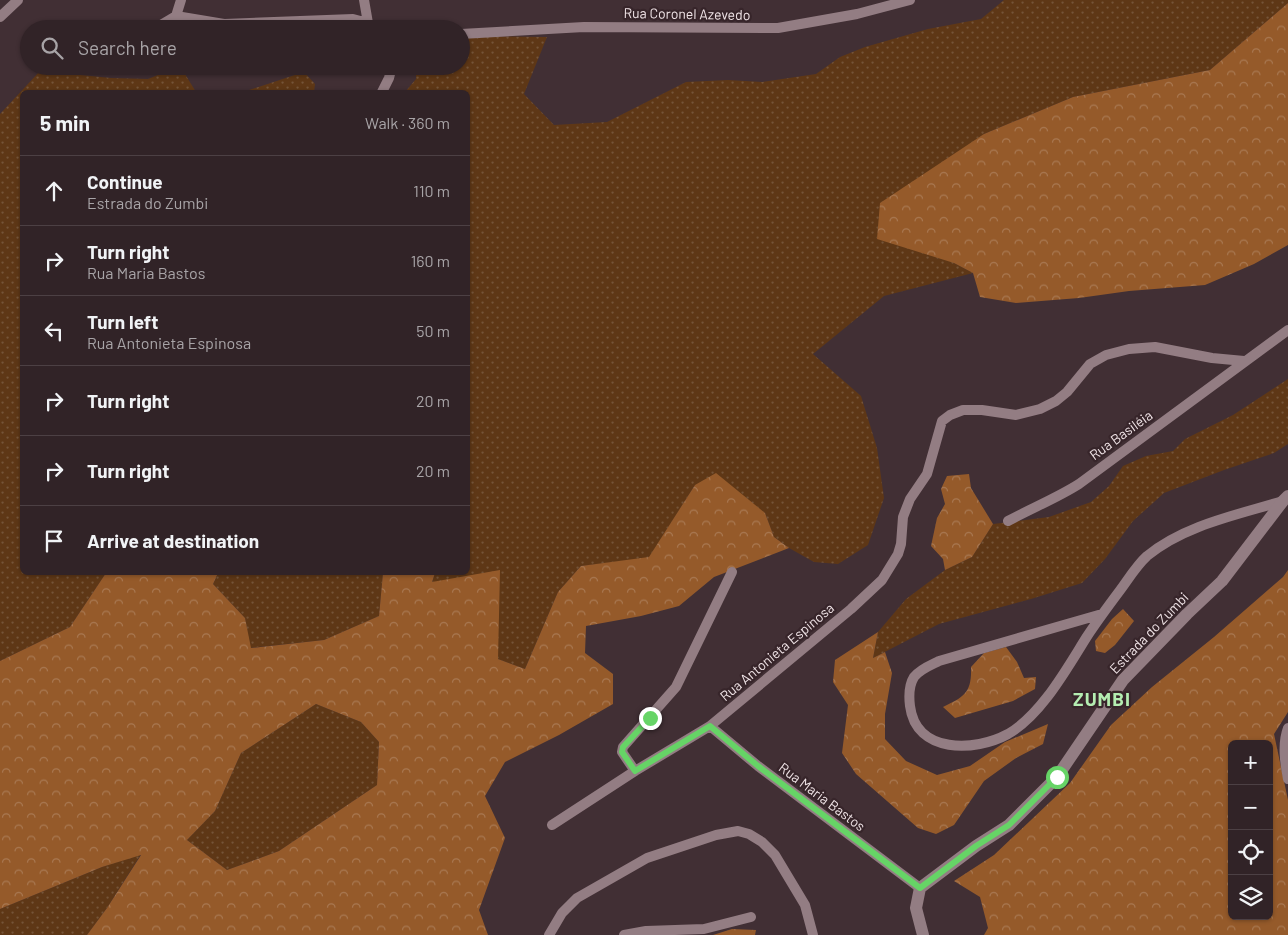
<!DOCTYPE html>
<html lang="en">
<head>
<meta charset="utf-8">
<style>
  :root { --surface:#312327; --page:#3d2f33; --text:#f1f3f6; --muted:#a8a4a7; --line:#4c4044 }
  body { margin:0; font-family:Barlow,sans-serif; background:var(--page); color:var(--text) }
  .controls { position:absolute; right:15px; bottom:15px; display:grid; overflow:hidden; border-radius:8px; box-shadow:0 1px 4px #0004 }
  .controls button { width:45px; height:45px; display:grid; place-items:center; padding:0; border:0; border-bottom:1px solid var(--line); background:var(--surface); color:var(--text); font:25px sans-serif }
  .stop { position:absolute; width:15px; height:15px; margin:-11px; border:4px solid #66d466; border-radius:50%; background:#fff }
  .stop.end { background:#66d466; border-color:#fff; box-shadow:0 1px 5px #0008 }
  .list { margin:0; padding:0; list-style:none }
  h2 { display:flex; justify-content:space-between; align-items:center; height:65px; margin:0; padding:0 20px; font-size:21px }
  h2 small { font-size:16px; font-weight:400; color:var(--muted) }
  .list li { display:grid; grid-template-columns:32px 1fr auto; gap:15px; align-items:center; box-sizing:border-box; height:70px; padding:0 20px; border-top:1px solid var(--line) }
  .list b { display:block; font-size:19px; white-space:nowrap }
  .list p { margin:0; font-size:16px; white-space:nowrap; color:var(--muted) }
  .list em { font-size:16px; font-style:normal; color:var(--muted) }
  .icon { flex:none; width:28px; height:28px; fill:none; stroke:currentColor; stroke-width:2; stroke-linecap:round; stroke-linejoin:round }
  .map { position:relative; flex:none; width:1288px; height:935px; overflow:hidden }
  .search { position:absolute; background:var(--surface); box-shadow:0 1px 4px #0004; left:20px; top:20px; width:450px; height:55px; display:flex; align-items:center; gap:12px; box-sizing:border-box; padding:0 18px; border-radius:28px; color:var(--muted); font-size:19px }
  .panel { position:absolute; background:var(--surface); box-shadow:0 1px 4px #0004; left:20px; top:90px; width:450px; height:485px; border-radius:8px }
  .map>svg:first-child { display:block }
  .grass { fill:url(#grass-dots) }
  .forest { fill:url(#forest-crowns); fill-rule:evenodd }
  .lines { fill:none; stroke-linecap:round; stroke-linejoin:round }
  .minor { stroke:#937d83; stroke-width:10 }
  .tertiary { stroke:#937d83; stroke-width:12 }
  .route { stroke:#66d466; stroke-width:6 }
  .labels { text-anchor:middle; stroke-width:4.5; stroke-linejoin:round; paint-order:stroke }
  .street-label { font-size:14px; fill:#f0e4e7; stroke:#37252a }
  .district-label { font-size:19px; font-weight:bold; letter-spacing:1px; fill:#b4edb1; stroke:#37252a }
</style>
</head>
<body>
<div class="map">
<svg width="1288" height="935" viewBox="0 0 1288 935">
  <defs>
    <pattern id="grass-dots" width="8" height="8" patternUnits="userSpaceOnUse" patternTransform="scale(1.25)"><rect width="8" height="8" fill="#5e3716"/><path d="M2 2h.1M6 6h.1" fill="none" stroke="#755438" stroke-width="1.8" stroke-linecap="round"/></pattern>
    <pattern id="forest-crowns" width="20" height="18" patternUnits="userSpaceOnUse" patternTransform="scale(1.25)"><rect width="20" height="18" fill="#955a2a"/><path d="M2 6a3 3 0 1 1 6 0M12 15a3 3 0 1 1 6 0" fill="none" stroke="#a97953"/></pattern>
  </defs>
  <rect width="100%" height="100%" fill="#412f34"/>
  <!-- grass -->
  <path class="grass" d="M1004,0H1288V3L1210,70L1073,97L984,134L954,263L973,273L884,296L813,354L861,396L877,448L884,498L868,545L838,564L814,562L789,548L774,537L765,513L695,485L649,558L581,566L558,592L525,669L498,659L432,582L435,573L468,572V92H405L416,79V66H461V36L547,37L524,94L554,125L607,122L686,82L728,80L762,82L816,74L840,57L865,47L928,29L981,19Z
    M180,66L196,92H22V572L106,573L70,627L0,661V114L40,71L111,78L148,79Z
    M304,72L315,84L314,92H243Z
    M1288,379V444L1274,453L1224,470L1164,493L1133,521L1105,559L1082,583L1031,599L939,624L873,658L878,632L906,599L945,570L972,557L993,524L1049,517L1091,502L1109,486L1123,466L1146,456L1173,451L1185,439L1233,415Z
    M218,573H383L379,616L324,640L250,648L245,618L213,584Z
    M316,704L361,722L379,742L377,785L279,851L227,870L187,840L215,811L241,753Z
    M141,854L107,908L87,935H0V909L102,867Z"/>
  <!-- forest -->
  <path class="forest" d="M1288,3V245L1254,264L1205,285L1129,291L1079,298L1016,303L980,297L973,273L954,263L877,239L880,203L984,134L1073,97L1210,70Z
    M716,473L765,513L774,537L789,548L714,577L679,606L641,616L586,626L585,653L613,674V704L559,735L505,762L485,796L505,838L479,910L488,935H87L107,908L141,855L102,867L0,909V661L70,627L106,573H218L213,584L245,618L251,648L324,640L379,616L383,573H435L432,582L500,570L498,659L525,669L558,592L581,566L649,557L695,485ZM316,704L361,722L379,742L377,785L279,851L227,870L187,840L215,811L241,753Z
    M969,474L971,488L993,524L972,557L945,570L943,559L931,546L937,518L945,504L941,489L947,476Z
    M1288,570V712L1274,734L1288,800V935H984L988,928L980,897L954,881L994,855L1070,783L1111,725L1152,687L1214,637L1283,577ZM1232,744H1269V916H1232Z
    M1123,609L1134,621L1115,645L1105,653L1096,651L1095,641L1112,619Z
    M878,632L873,658L885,652L892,673L885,714V739L906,761L937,775L970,766L1005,742L1048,724L1043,744L1016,758L984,781L954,825L936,834L918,828L856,774L842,753L848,705L833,682L835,660Z
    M1006,647L1017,662L1024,678L1036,677L1035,689L1013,701L955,718L943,707C964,697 972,693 971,667L984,653Z
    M732,929L756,930L755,935H713Z"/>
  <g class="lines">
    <!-- minor -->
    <path class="minor" d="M364,0L368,23L372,29
      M176,16L181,0
      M0,17L18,0
      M154,29L176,16L224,24L353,19L368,23
      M461,34L584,27L778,28L857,14L910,0
      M382,92L389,78L392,66
      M1008,521C1032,508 1057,498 1079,484L1288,330
      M1102,614L939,661C931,665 920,669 914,677C909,685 909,698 910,706C916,754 975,752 1008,734C1041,715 1066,670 1086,638C1097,621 1109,605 1121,589C1129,578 1137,565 1147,556C1185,525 1237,515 1283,501
      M710,726L758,766L920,888
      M1288,728C1282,744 1285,763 1288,779
      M635,771L622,752L623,747L676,687L732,572
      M552,825L635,771L710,726L851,609L882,580L898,554L901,544L903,517L910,499L927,474L942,421L950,415L963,410H982L1016,415L1040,409L1056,401L1067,392L1090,364L1106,355L1129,349L1155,347L1212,358L1244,361
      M549,935L562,913L577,898L647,858L716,835L738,831L749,834L762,842L775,855L805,905L813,935
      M624,935L646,931L704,929L751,917"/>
    <!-- tertiary -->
    <path class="tertiary" d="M923,935L916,908L920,888L976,846L1009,825L1057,777L1123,680L1187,614L1222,581L1283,501L1288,496"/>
  </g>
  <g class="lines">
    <!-- route -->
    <path class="route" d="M650,718L623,747L622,752L635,771L710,726L758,766L920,888L976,846L1009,825L1057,777"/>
  </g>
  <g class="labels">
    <!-- street labels -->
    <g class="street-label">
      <text transform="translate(687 14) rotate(1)" y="5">Rua Coronel Azevedo</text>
      <text transform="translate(1121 435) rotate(-36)" y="5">Rua Basiléia</text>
      <text transform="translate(1149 633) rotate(-46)" y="5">Estrada do Zumbi</text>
      <text transform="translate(777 652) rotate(-40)" y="5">Rua Antonieta Espinosa</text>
      <text transform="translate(822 797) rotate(37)" y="5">Rua Maria Bastos</text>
    </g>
    <!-- district labels -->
    <g class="district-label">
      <text x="1102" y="706">ZUMBI</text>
    </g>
  </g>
</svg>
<div class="controls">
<button>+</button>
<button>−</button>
<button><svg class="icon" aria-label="locate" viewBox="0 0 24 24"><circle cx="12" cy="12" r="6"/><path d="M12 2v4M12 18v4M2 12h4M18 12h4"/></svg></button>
<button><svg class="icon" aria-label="layers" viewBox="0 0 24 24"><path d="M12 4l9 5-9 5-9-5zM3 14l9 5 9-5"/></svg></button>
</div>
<div class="stop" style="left:1057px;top:777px"></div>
<div class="stop end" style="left:650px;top:718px"></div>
<div class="search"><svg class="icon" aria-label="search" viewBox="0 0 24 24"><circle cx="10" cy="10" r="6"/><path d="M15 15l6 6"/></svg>Search here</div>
<section class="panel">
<h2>5 min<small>Walk · 360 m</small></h2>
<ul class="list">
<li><svg class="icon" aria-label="ahead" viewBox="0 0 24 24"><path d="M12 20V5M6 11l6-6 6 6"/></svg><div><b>Continue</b><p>Estrada do Zumbi</p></div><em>110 m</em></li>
<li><svg class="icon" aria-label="right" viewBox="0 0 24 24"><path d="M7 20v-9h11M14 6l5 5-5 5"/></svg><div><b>Turn right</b><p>Rua Maria Bastos</p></div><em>160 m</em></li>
<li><svg class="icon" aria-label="left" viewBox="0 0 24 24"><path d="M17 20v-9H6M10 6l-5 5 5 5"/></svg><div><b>Turn left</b><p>Rua Antonieta Espinosa</p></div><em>50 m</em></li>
<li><svg class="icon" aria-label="right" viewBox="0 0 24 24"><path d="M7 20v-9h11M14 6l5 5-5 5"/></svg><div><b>Turn right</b></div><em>20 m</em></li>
<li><svg class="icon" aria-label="right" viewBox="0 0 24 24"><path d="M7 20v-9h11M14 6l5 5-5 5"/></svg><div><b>Turn right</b></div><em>20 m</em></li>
<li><svg class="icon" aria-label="arrive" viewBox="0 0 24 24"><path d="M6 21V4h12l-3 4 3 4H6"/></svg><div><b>Arrive at destination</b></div></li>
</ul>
</section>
</div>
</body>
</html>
